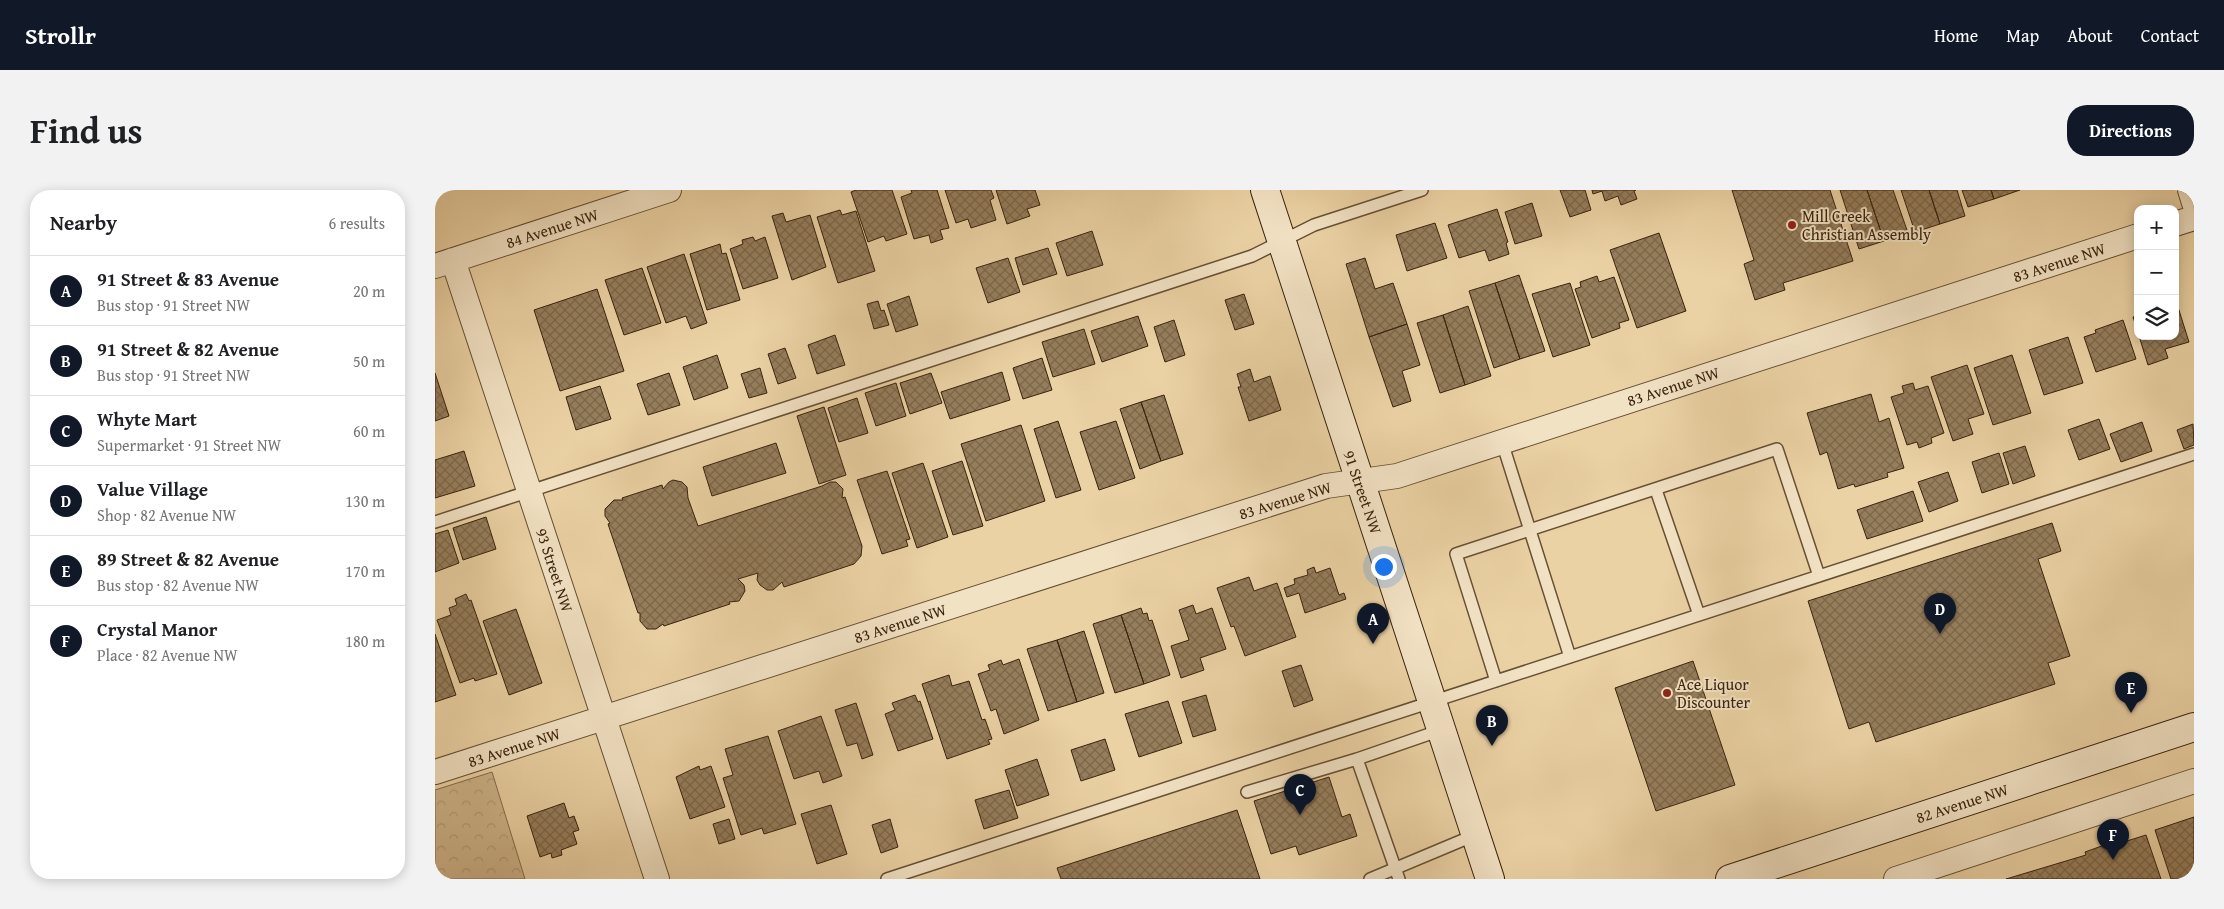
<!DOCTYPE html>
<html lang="en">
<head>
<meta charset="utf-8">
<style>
  :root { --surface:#fff; --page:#f2f2f2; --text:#202124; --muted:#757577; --line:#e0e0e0; --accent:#111827 }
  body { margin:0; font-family:"Gentium Book Plus",serif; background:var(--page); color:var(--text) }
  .controls { position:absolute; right:15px; top:15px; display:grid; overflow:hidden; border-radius:10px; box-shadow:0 2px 12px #0003 }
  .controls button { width:45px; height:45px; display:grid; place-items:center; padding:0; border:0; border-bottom:1px solid var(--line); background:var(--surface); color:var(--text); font:25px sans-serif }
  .you { position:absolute; left:948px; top:376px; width:18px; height:18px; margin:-12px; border:4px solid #fff; border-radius:50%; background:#1a73e8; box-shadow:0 0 0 8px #1a73e833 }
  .badge { display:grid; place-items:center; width:32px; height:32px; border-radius:50%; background:var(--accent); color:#fff; font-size:16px; font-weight:700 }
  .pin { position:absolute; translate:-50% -41px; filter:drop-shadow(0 1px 2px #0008) }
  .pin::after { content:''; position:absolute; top:26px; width:18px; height:15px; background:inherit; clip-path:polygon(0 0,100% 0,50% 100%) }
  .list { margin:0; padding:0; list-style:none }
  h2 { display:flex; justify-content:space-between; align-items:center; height:65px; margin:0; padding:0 20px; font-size:21px }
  h2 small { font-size:16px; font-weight:400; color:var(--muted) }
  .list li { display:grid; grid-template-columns:32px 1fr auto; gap:15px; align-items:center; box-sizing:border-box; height:70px; padding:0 20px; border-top:1px solid var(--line) }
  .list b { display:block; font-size:19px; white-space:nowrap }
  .list p { margin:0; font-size:16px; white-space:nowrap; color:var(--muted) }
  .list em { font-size:16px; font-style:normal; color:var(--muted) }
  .icon { flex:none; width:28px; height:28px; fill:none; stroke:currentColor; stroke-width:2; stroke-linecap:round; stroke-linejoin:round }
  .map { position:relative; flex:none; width:1759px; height:689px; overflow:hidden; border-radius:20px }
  header { display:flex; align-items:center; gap:30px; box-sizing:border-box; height:70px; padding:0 25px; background:var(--accent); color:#fff }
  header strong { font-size:24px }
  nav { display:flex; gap:28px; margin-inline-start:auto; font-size:18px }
  .intro { display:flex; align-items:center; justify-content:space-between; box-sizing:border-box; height:120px; padding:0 30px }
  h1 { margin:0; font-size:35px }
  .button { padding:12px 22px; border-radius:20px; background:var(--accent); color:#fff; font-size:18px; font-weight:700 }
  main { display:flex; gap:30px; padding:0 30px }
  aside { flex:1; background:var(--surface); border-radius:20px; box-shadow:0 2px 12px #0003 }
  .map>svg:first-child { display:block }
  .forest { fill:url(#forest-crowns); stroke:#836c4c }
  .building { fill:url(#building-cross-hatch); stroke:#39230e }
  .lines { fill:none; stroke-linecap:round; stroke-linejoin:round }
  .lane-casing { stroke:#664f34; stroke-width:14 }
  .street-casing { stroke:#664f34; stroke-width:26 }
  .secondary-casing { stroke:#39230e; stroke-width:30 }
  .lane { stroke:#f2e2c4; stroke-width:11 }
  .street { stroke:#f2e2c4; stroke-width:24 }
  .secondary { stroke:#f2e2c4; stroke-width:28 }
  .poi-dot { fill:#8f2418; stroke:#f2e2c4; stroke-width:2 }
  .labels { text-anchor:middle; stroke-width:4; stroke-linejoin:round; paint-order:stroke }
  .poi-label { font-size:16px; fill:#39230e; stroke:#f2e2c4; text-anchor:start }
  .street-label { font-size:16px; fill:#39230e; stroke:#f2e2c4 }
</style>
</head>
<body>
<header>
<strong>Strollr</strong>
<nav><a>Home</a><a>Map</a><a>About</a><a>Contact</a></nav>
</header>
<div class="intro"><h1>Find us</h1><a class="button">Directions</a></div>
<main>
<aside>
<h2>Nearby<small>6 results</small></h2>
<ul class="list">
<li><span class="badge">A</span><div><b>91 Street &amp; 83 Avenue</b><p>Bus stop · 91 Street NW</p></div><em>20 m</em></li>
<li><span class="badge">B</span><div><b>91 Street &amp; 82 Avenue</b><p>Bus stop · 91 Street NW</p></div><em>50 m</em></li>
<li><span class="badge">C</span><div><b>Whyte Mart</b><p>Supermarket · 91 Street NW</p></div><em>60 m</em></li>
<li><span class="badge">D</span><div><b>Value Village</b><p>Shop · 82 Avenue NW</p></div><em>130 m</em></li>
<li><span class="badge">E</span><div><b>89 Street &amp; 82 Avenue</b><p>Bus stop · 82 Avenue NW</p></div><em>170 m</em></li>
<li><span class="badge">F</span><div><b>Crystal Manor</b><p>Place · 82 Avenue NW</p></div><em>180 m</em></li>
</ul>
</aside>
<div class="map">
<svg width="1759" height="689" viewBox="0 0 1759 689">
  <defs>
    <pattern id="forest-crowns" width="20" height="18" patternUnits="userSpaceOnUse" patternTransform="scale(1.25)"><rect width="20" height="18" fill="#cdb48a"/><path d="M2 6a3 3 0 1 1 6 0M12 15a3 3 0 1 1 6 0" fill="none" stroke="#b19a76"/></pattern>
    <pattern id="building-cross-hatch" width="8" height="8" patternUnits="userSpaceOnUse" patternTransform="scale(1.25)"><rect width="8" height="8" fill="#967e5c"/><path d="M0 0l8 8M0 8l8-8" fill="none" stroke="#7b674a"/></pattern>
  </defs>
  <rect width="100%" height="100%" fill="#ebd2a4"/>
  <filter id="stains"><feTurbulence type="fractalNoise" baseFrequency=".004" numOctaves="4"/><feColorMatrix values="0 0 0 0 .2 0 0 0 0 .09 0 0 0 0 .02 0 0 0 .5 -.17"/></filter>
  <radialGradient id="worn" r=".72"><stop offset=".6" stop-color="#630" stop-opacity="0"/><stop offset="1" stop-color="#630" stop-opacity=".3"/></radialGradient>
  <!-- forest -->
  <path class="forest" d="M57,582L90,689H0V600Z"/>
  <!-- building -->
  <path class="building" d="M421,0H457L472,44L451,51L449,46L433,52L416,2Z
    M476,0H502L514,38L505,40L508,49L496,53L494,45L479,49L466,7L477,3Z
    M510,0H556L559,8L555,10L561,30L536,38L533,29L521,33Z
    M561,0H600L605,15L592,19L595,26L572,34Z
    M1125,0H1150L1156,20L1135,27Z
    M1157,0H1201L1199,1L1202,9L1186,15L1183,6L1170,11L1167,1L1158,4Z
    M1297,0H1395L1418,71L1348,93L1350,100L1320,110L1309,74L1319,70Z
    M1405,0H1432L1449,51L1424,59Z
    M1432,0H1458L1473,43L1449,51Z
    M1466,0H1494L1505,34L1480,42Z
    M1494,0H1522L1530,26L1505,34Z
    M1527,0H1556L1559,9L1533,17Z
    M1556,0H1585L1559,9Z
    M1097,13L1107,46L1080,54L1070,22Z
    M1062,19L1073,52L1071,53L1074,64L1054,71L1050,60L1024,68L1013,35Z
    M405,20L407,25L421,21L440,81L403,93L382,27Z
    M348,23L351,32L375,25L391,77L357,90L337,26Z
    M1000,33L1012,68L972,81L961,45Z
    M657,41L668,75L632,86L621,53Z
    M1224,43L1251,121L1202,138L1175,60Z
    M318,47L320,51L330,47L343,88L308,99L295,59L308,54L307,50Z
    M285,54L287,64L291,63L305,110L272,120L255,64Z
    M613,58L622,84L588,95L580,68Z
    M249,64L272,133L256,139L251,126L231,133L212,77Z
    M573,68L585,102L553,113L541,78Z
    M930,68L940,99L958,93L972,134L934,147L911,74Z
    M207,78L226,133L189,145L170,90Z
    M1084,85L1110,161L1085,169L1060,93Z
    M1162,86L1164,92L1179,87L1194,130L1184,133L1185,138L1157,148L1140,99L1146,97L1145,92Z
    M1060,93L1085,169L1059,178L1034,101Z
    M1135,93L1155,155L1118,167L1097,104Z
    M162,99L189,181L125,201L99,120Z
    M809,104L819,134L800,140L790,110Z
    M474,106L483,135L461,142L452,114Z
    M443,111L446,121L449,120L454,135L439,139L432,114Z
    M1740,114H1742L1754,152L1730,159L1733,168L1713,175L1704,146H1740Z
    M1033,116L1056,186L1030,195L1008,125Z
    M1008,125L1030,195L1005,203L982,133Z
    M703,126L713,156L667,172L656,141Z
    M1703,126V142L1698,127Z
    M739,130L750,165L730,172L719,137Z
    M1688,130L1701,169L1661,182L1649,147L1661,143L1660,140Z
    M972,134L985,175L967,181L976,211L958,217L934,147Z
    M649,139L660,174L618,187L607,152Z
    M400,145L410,175L382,184L373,155Z
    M1633,147L1648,193L1609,205L1594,160Z
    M350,158L361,188L343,194L333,164Z
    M282,165L293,198L259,210L248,177Z
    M1577,165L1596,223L1558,235L1539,178Z
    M607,168L617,200L588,209L578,178Z
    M1532,175L1549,224L1533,229L1538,244L1518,251L1496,187Z
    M325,178L332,203L314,208L306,184Z
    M815,179L819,192L835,186L846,220L814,231L803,197H806L802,184Z
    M567,182L575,210L515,229L506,202Z
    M0,183L14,226L0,231Z
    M234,183L245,215L213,225L202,194Z
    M496,183L507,213L475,224L465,193Z
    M461,193L471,226L441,236L430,203Z
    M1478,193L1480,200L1493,196L1509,243L1496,248L1497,253L1484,258L1482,252L1472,255L1456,207L1469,203L1467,196Z
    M165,196L176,229L141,240L131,207Z
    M1436,204L1444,232L1454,228L1469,278L1452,283L1453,287L1420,297L1419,294L1403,299L1392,262L1385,265L1372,223Z
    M729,205L748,264L726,271L706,212Z
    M422,208L433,243L404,252L393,218Z
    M706,212L726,271L705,279L685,219Z
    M389,217L411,285L384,294L362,226Z
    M1664,229L1675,259L1644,270L1633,240Z
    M623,231L646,300L621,308L599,239Z
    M681,231L700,288L664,300L645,242Z
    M1707,232L1717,261L1686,272L1675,244Z
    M1758,234L1759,255L1749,259L1742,240Z
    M586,235L610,311L551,331L526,254Z
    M341,253L351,283L277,306L268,277Z
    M1590,256L1600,286L1578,294L1568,263Z
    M29,261L40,296L0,308V270Z
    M1564,263L1574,294L1547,303L1537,272Z
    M527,271L548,336L518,345L497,281Z
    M488,273L513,347L482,358L457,283Z
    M452,281L475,349L471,350L473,356L447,364L422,290Z
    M1513,282L1523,311L1494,322L1483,292Z
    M238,290L247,292L252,297L253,308L263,336L387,296L395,292H401L408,299L407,308L410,307L427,356L426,366L419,374L349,397L347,392L338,400H332L325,395L322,390L323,383L303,389L309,395L310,401L304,411L294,412L295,414L229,436L228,434L221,439H212L205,431V423H203L173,334L175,333L170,326V319L179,310H188L187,308L227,295L228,299L234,292Z
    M1478,301L1488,331L1432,349L1422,320Z
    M51,327L61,359L28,370L18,338Z
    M1617,333L1626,361L1603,369L1635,466L1613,473L1620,494L1441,552L1434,532L1414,539L1373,411Z
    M13,340L24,373L0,382V344Z
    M879,377L881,383L895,378L904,405L909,403L911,409L870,423L864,403L852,407L849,398L860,394L859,389L873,385L872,380Z
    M814,387L819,401L842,393L861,447L810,466L799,436L796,437L782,398Z
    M31,404L34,411L36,410L62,484L40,491L39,488L25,493L2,430L16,425L14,418L22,415L20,409Z
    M758,415L761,424L777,418L791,459L765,468L769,480L746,488L736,456L754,450L744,420Z
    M706,418L708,424L712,423L714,431L717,430L735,485L709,494L686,425Z
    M81,419L107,493L74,505L48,431Z
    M686,425L709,494L680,503L658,434Z
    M649,441L669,503L642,512L622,450Z
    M0,444L21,505L0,512Z
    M622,450L642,512L613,521L592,459Z
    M584,469L604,530L569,544L561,519L556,521L543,484L555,480L553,475L566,470L568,475Z
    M1258,471L1300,595L1221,621L1180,498Z
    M866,475L878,510L859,517L847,481Z
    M514,485L517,496L534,491L547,530L550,529L557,549L553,550L555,554L512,569L487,494Z
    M480,505L483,512L485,511L498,549L463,561L450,524L460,520L457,513Z
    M771,505L781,540L758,547L747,512Z
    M733,511L747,553L704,567L690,524Z
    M421,513L438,565L427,569L422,553L412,556L400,520Z
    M386,526L407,586L388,593L384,581L359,589L343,541Z
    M333,546L361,634L329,644L327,638L306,645L288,588L298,585L290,559Z
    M670,549L680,580L646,591L636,560Z
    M602,569L614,605L582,616L570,580Z
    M264,576L265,580L276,576L290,617L255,629L241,587Z
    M894,587L907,627L915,624L922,646L864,665L861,656L836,664L819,611Z
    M574,600L583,628L549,639L540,610Z
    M129,613L134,628L139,626L144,640L138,642L142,654L126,660L127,665L117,668L116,663L105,667L92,626Z
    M396,615L412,664L382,674L366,624Z
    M802,620L825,689H626L622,678Z
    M1759,627V689H1736L1720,640Z
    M294,629L300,649L284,654L278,634Z
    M455,629L463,657L446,663L437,635Z
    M1711,645L1726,689H1571L1651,665L1650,662L1675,653L1676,656Z"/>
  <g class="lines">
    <defs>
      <path id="lane" d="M1067,252L1135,467
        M1221,300L1264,425
        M0,332L817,66L879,35L987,0
        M1061,491L1021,364L1342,259L1384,386
        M812,602L922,569
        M452,689L1759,264
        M935,689L1040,645
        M964,689L922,569L1006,540"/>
      <path id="street" d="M1755,0L1759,13
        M1740,34L1759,28
        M18,70L222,689
        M0,76L234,0
        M0,582L891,296L962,286L1703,46
        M1461,689L1759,591"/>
      <path id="secondary" d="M830,0L1055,689
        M1295,689L1759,537"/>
    </defs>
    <!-- lane casing -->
    <use href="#lane" class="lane-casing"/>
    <!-- street casing -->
    <use href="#street" class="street-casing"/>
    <!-- secondary casing -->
    <use href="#secondary" class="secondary-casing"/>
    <!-- lane -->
    <use href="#lane" class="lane"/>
    <!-- street -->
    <use href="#street" class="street"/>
    <!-- secondary -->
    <use href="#secondary" class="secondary"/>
  </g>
  <!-- markers -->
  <g class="poi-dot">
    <circle cx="1357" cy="35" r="5"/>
    <circle cx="1232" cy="503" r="5"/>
  </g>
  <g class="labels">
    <!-- poi labels -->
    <g class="poi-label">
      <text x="1367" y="32">Mill Creek<tspan x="1367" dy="18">Christian Assembly</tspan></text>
      <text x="1242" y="500">Ace Liquor<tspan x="1242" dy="18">Discounter</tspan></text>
    </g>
    <!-- street labels -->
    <g class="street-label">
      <text transform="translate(117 38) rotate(-18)" y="6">84 Avenue NW</text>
      <text transform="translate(1624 72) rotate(-18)" y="6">83 Avenue NW</text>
      <text transform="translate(1238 196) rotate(-18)" y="6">83 Avenue NW</text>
      <text transform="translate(928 302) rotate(71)" y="6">91 Street NW</text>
      <text transform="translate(850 310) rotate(-17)" y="6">83 Avenue NW</text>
      <text transform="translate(120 380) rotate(72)" y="6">93 Street NW</text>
      <text transform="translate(465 433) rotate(-18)" y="6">83 Avenue NW</text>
      <text transform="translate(79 557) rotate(-18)" y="6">83 Avenue NW</text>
      <text transform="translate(1527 613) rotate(-18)" y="6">82 Avenue NW</text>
    </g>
  </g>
  <rect width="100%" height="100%" filter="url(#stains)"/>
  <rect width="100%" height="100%" fill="url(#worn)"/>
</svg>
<div class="controls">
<button>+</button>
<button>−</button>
<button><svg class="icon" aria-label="layers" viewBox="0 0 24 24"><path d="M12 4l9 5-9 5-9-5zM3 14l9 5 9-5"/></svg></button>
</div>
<div class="you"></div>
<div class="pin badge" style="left:938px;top:454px">A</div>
<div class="pin badge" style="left:1057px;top:556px">B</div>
<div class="pin badge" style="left:865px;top:625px">C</div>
<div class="pin badge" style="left:1505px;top:444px">D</div>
<div class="pin badge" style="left:1696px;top:523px">E</div>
<div class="pin badge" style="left:1678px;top:670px">F</div>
</div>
</main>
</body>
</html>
